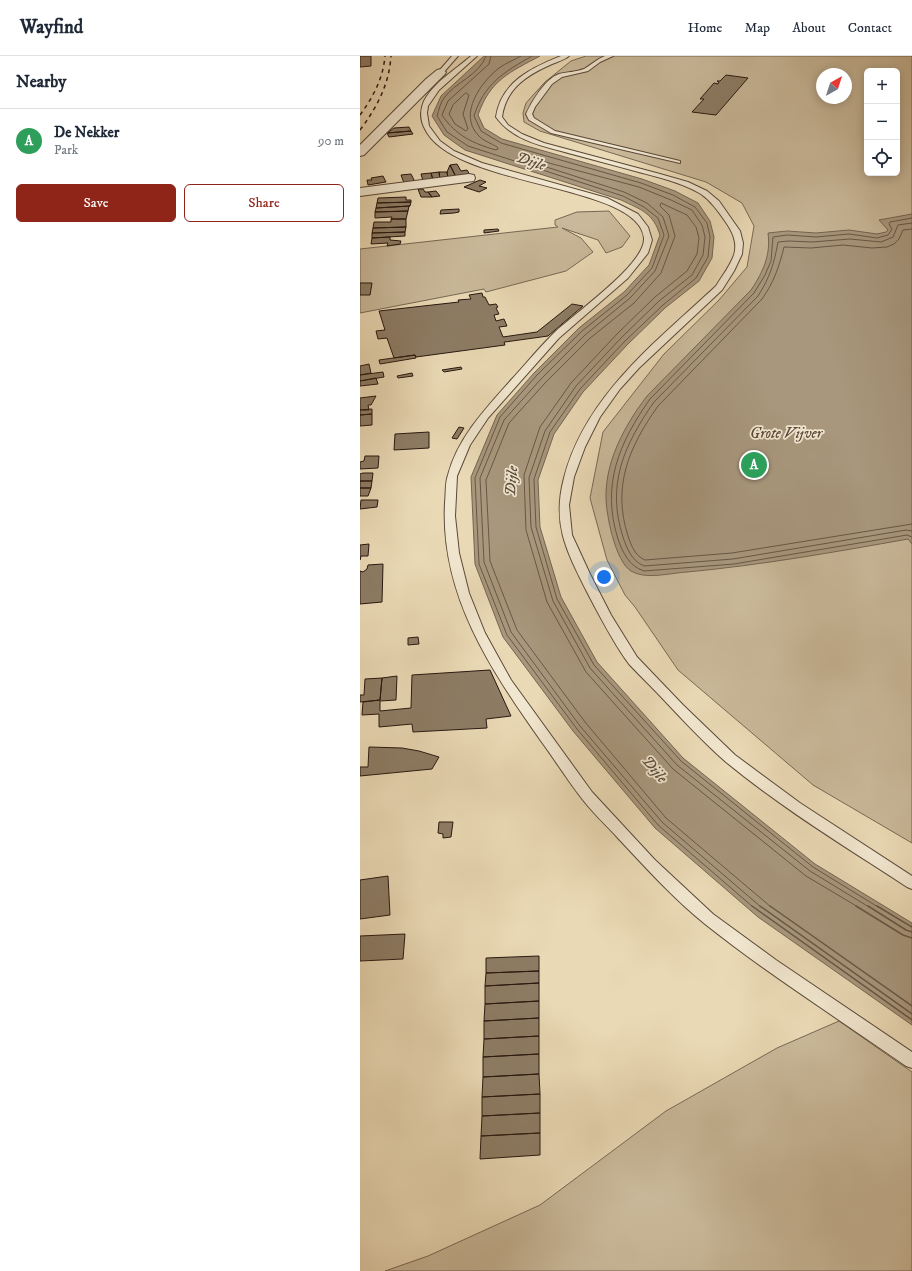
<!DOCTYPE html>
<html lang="en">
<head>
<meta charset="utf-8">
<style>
  :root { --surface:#fff; --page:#f2f2f3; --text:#1f2937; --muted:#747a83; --line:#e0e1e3; --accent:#8f2418 }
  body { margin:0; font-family:"IM FELL DW Pica",serif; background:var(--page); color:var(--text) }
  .controls { position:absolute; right:12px; top:12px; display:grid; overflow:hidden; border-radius:6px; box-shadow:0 2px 10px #0003 }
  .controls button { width:36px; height:36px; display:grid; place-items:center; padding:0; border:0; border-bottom:1px solid var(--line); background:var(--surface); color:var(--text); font:20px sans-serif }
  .compass { position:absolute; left:456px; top:12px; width:36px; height:36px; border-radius:50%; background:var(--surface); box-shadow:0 2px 10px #0003; rotate:39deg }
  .you { position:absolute; left:244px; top:521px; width:14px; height:14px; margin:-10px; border:3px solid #fff; border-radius:50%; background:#1a73e8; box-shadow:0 0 0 6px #1a73e833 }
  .badge { display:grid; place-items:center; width:26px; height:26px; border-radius:50%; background:var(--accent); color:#fff; font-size:13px; font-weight:700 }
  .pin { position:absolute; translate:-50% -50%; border:2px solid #fff; box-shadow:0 1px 4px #0006 }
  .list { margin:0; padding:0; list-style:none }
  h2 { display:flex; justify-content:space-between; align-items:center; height:52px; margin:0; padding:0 16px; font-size:17px }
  h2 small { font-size:13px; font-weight:400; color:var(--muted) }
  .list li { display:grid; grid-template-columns:26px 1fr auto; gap:12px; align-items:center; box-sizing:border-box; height:64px; padding:0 16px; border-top:1px solid var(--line) }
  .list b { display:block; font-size:15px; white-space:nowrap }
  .list p { margin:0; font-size:13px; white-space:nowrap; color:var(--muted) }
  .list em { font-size:13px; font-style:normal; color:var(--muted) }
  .actions { display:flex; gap:8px; padding:12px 16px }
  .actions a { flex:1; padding:9px 0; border:1px solid var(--accent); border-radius:6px; text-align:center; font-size:14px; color:var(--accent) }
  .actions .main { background:var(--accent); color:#fff }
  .icon { flex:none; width:22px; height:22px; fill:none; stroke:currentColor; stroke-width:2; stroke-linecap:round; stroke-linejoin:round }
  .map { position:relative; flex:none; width:552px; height:1215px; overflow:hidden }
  header { display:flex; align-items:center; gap:24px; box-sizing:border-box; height:56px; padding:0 20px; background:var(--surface); border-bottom:1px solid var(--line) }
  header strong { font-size:19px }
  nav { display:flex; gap:22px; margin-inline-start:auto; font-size:14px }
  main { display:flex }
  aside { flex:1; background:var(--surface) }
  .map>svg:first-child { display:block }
  .green { fill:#c9b899; stroke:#786854; fill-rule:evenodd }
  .water { fill:#a8977d; stroke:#756451 }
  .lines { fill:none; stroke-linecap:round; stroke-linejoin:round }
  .shore-far1 { stroke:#685746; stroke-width:1 }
  .shore { stroke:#685746; stroke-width:1.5 }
  .building { fill:#8d7c65; stroke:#28170f }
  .service-casing { stroke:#584838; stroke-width:2 }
  .minor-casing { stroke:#584838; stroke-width:2 }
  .service { fill:#f1e6cf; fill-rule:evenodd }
  .minor { fill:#f1e6cf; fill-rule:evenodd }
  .rail { stroke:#28170f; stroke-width:1.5; stroke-dasharray:4 4; stroke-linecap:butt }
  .labels { text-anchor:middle; stroke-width:3.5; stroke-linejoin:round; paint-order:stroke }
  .water-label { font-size:15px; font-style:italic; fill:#5b4a3b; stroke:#f1e6cf }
</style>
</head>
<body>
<header>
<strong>Wayfind</strong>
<nav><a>Home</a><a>Map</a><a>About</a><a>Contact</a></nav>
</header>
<main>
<aside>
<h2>Nearby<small></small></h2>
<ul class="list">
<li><span class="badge" style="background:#2e9e5b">A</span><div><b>De Nekker</b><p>Park</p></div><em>90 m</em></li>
</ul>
<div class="actions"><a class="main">Save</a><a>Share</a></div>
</aside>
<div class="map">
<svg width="552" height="1215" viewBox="0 0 552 1215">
  <rect width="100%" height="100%" fill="#ead9b5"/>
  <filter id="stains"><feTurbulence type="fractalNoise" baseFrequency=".005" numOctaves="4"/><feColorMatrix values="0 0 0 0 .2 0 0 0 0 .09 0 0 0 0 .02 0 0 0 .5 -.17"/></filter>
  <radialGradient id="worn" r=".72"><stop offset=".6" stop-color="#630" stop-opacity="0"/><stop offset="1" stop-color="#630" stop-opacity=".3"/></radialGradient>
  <!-- green -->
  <path class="green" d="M226,0H552V787L453,729L318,614L275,551L265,539L247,504L230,442L243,376L304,298L359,244L387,211L394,170L382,147L346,126L180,75L164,66L163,57L166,47L185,26L211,5ZM507,15H537V117H507ZM462,18H486V42H462Z
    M249,155L270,180L262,191L246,197L238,184L202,172L221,182L233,196L206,215L126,236L124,233L0,257V193L198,171L195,169V164L217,156Z
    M479,965L552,1016V1215H25L68,1200L180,1149L306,1055L417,992Z"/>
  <!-- water -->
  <path class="water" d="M124,0H180C150,16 130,24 118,59L124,72L142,83L282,123L315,135L338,147L350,165L354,181L352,202L339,225L305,252L267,289L223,336L194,378L178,424L180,471L201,541L237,606L323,702L455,808L552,867V969L398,861L295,772L213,675L143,581L115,508L111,421L137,359L174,317L219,272L264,236L289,209L300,179C293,157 282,154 261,144L105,94L84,79L72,60L81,40Z
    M552,158V488L548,483C475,496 402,509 327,516C310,517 286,524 271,515C258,507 250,474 248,460C239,417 261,374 287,340L391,234C403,216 411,199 408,177L427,175L456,177L489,174L517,178L526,176L528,174L519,164Z"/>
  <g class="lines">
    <!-- shore-far1 -->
    <path class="shore-far1" d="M126,0C119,20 95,26 84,42C80,47 79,54 77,60L87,76L108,90L263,140L284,151L298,162L304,179L292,212L267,239L222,275L177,319L140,361L115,422L119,508L147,579L217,673L298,769L393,851
      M131,0L129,8L88,45L82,59C95,79 114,88 136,94L138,93L137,91C131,87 123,85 118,79C98,58 121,26 139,12C146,7 154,4 161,0
      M172,0C144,16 124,28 114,60L121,75L141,87L281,127L313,139L335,151L347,167L350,181L348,201L336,222L303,249L264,286L220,333L190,376L174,423L176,471L197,543L234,609L321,705L453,811L518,851
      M106,37L109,39L103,58L108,73L106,75L95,68L89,58L93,49Z
      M552,162L530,166L529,168L532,173L528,179L517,182L489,178L456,181L427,179L413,181L411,205L405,219L394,237L290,343C259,387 241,429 258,483C263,497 269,510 284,515L374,508L547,479L552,481
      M552,167L538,169L533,181L521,186L490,183L452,186L429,185L418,186C414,208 410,221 398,240L294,346C264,389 246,429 263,481C267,493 272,505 284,510L373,503L546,474L552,475
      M552,173L543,174L539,183L534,188L527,191L512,192L483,189L451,192L424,191C419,211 414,226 402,243L298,350C269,391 252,430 268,480C271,489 275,500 285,504L372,497L552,468
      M401,851L302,766L220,670L151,576L124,506L120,422L144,364L181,323L225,279L270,242L295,215L309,180L303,161L287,147L264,136L174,107V103L279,131L311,144L332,154L342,169L345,181L343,199L332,219L299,245L260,283L216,330L185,375L169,422L171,471L193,545L230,612L317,709L450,815L509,851
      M411,851L306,762L225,666L157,574L130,505L126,424L149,367L185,327L229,283L274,247L301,217L315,180L309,159L300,150L301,147L327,159L336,171L339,182L337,198L327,215L295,241L257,278L211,327L180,371L164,419L166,474L187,546L226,616L313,713L446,820L498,851"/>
    <!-- shore -->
    <path class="shore" d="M392,850L552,964
      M400,850L552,958
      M410,850L552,950
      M496,850L543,879L552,882
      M508,850L546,874L552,876
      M517,850L552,871"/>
  </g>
  <!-- building -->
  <path class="building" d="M0,0H11V10L0,11Z
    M366,19L388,22L356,59L332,56L344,43H340L354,27L358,28L359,26L357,25H360Z
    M49,71L51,75L27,77L34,72Z
    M51,75L53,78L29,81L27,77Z
    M97,108L101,115L107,114L110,119L96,121L90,109Z
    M90,109L96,121L88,122L87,116Z
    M79,116H87L88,122L80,123Z
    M79,116L80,123L73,124L71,117Z
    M71,117L73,124L63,125L61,118Z
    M51,118L55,126L44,127L41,119Z
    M23,120L26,126L8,129L7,124H12L11,122Z
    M120,124L126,126L119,130L127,132L119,136L104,131Z
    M58,133H63L65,136H68L72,141H61Z
    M76,135L80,140L72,141L68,136Z
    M46,141V144H51V146L17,147L18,142Z
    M51,146L50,150L16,152L17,147Z
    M49,150L48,155L15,156L16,152L50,150Z
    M99,153V156L94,157L80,158L81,154Z
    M48,155L46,163H31L32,161L15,162V156Z
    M31,163H46V171L13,172L14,166H31Z
    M46,171L45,176L12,177L13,172Z
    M138,173L139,175L124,177V174Z
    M45,176V180L12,182V177Z
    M30,181V184L41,185L40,188L27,190L28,187L11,188L12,182Z
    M0,227H12L10,239H0Z
    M122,237L123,241H125L129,249L136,248L138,251L136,252L139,258L134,259L136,265L144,263L147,270L139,271L143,281L177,276L212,248L223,250L188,280L145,286H144L145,289L56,301L55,299L34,302L27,282L18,283L16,275L25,274L19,255L99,246L98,244L111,243L109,239Z
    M55,299L56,302L20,308L19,304Z
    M9,308L11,317L0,319V310Z
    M101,311L102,313L84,316L82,314Z
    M23,316L24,321L0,325V319Z
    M52,317L53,320L38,322L37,320Z
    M16,322L18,328L0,330V325Z
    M16,340L11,349H8L9,354H0V342Z
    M12,353V358L0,359V354Z
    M12,358V369L0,370V359Z
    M99,371L104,372L97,383L92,382Z
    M69,376V392L34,394L35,378Z
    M5,400H19L18,412L0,413V406L4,405Z
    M3,417H13L12,425H0V418Z
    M0,425H12L11,432H0Z
    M0,432H11L8,440H0Z
    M1,444H18L17,451L0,453Z
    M9,488L8,500H1L0,504V489Z
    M23,508L22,546L0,548V515L3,516L7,513L8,509Z
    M58,581L59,588L48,589V582Z
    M130,614L151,660L126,663L127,672L53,676L52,668L19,671V658L2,659L3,646L20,644L22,622L37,620L36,644L20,645V655L51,652L52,619Z
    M22,622L20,644L0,646V639H4L5,623Z
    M9,691L42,692L59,695L79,701L72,713L0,720V711H8Z
    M79,766H93L91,781L83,782V778L78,777Z
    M28,820L30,859L0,863V824Z
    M45,878L43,903L0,905V880Z
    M179,900V915L126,917V902Z
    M179,915V927L125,930L126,917Z
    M179,927V945L125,948V930Z
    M179,945V962L124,965L125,948Z
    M179,962V980L124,983V965Z
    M179,980V998L123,1001L124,983Z
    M179,998V1018L123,1021V1001Z
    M179,1018L180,1038L122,1041L123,1021Z
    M180,1038V1057L122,1060V1041Z
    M180,1057V1077L121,1080L122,1060Z
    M180,1077V1099L120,1103L121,1080Z"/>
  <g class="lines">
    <defs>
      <path id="service" d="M92,0H98L83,17H79V15Z
        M111,0H117L79,34L68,50L67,57L69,70L80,85L94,95L122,107L247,142L278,158L288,171L292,184L288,197L268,222L199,282L128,362L110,389L97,420L95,460L99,497L109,537L125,577L151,624L232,736L295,804L353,858L416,904L552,996V1012L546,1010C479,963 409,919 345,868C313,842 285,811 257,781C246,769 233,757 223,744C208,725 195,704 181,685C131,614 80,539 85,447C86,438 85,427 88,419C98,381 127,351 152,323C165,309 177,294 191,280C210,260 286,209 284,182C279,127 93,132 65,73C60,64 60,54 64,45C74,26 95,14 111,0Z
        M201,0H209C204,4 197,6 192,8C167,19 146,32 142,61L148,69L162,78L184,87L300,118L328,126L347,135L359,145L380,175L383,187L382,198L374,215L362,234L279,312L260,333L240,361L225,391L214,421L209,449L212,479L230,518L251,559L277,601L323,649L375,699L440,747L552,820V833L547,831C486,791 423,753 366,706C344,687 323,664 303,643C292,631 280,620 269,608C254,588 238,557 226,534C206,494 192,467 204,422C225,340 297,285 356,230C362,220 370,210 374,199C378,186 372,175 365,165C358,155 351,145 341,138C321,126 297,121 275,115C250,108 226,102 201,95C177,89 151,82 136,61C141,26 171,12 201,0Z
        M245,0H253L240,6L228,15L202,21L192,28L175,51L172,58L174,62L195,75L320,105V107L191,77L169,64L166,58C172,45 185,23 199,18C207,16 216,16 224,13C231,9 237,3 245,0Z"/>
      <path id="minor" d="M81,13L86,16L85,18L4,99L0,100V89L66,23L77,14Z
        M109,118L114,119L115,122L114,125L0,140V132Z"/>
    </defs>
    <!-- service casing -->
    <use href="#service" class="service-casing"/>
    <!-- minor casing -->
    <use href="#minor" class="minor-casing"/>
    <!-- service -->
    <use href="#service" class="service"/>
    <!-- minor -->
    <use href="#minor" class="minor"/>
    <!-- rail -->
    <path class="rail" d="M0,59C13,41 23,23 25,0
      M0,74C17,51 29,29 31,0"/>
  </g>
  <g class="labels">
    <!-- water labels -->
    <g class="water-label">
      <text transform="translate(171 105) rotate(18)" y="5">Dijle</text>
      <text x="426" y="382">Grote Vijver</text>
      <text transform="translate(151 425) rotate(-85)" y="5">Dijle</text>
      <text transform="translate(295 713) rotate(50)" y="5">Dijle</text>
    </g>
  </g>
  <rect width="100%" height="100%" filter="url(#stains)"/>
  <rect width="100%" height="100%" fill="url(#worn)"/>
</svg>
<div class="controls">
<button>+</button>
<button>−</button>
<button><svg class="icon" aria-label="locate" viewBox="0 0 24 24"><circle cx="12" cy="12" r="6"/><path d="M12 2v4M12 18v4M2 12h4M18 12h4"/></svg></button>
</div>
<svg class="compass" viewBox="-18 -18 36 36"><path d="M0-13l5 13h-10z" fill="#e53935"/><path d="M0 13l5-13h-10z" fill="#747a83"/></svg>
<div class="you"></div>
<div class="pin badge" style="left:394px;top:409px;background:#2e9e5b">A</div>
</div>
</main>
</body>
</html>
